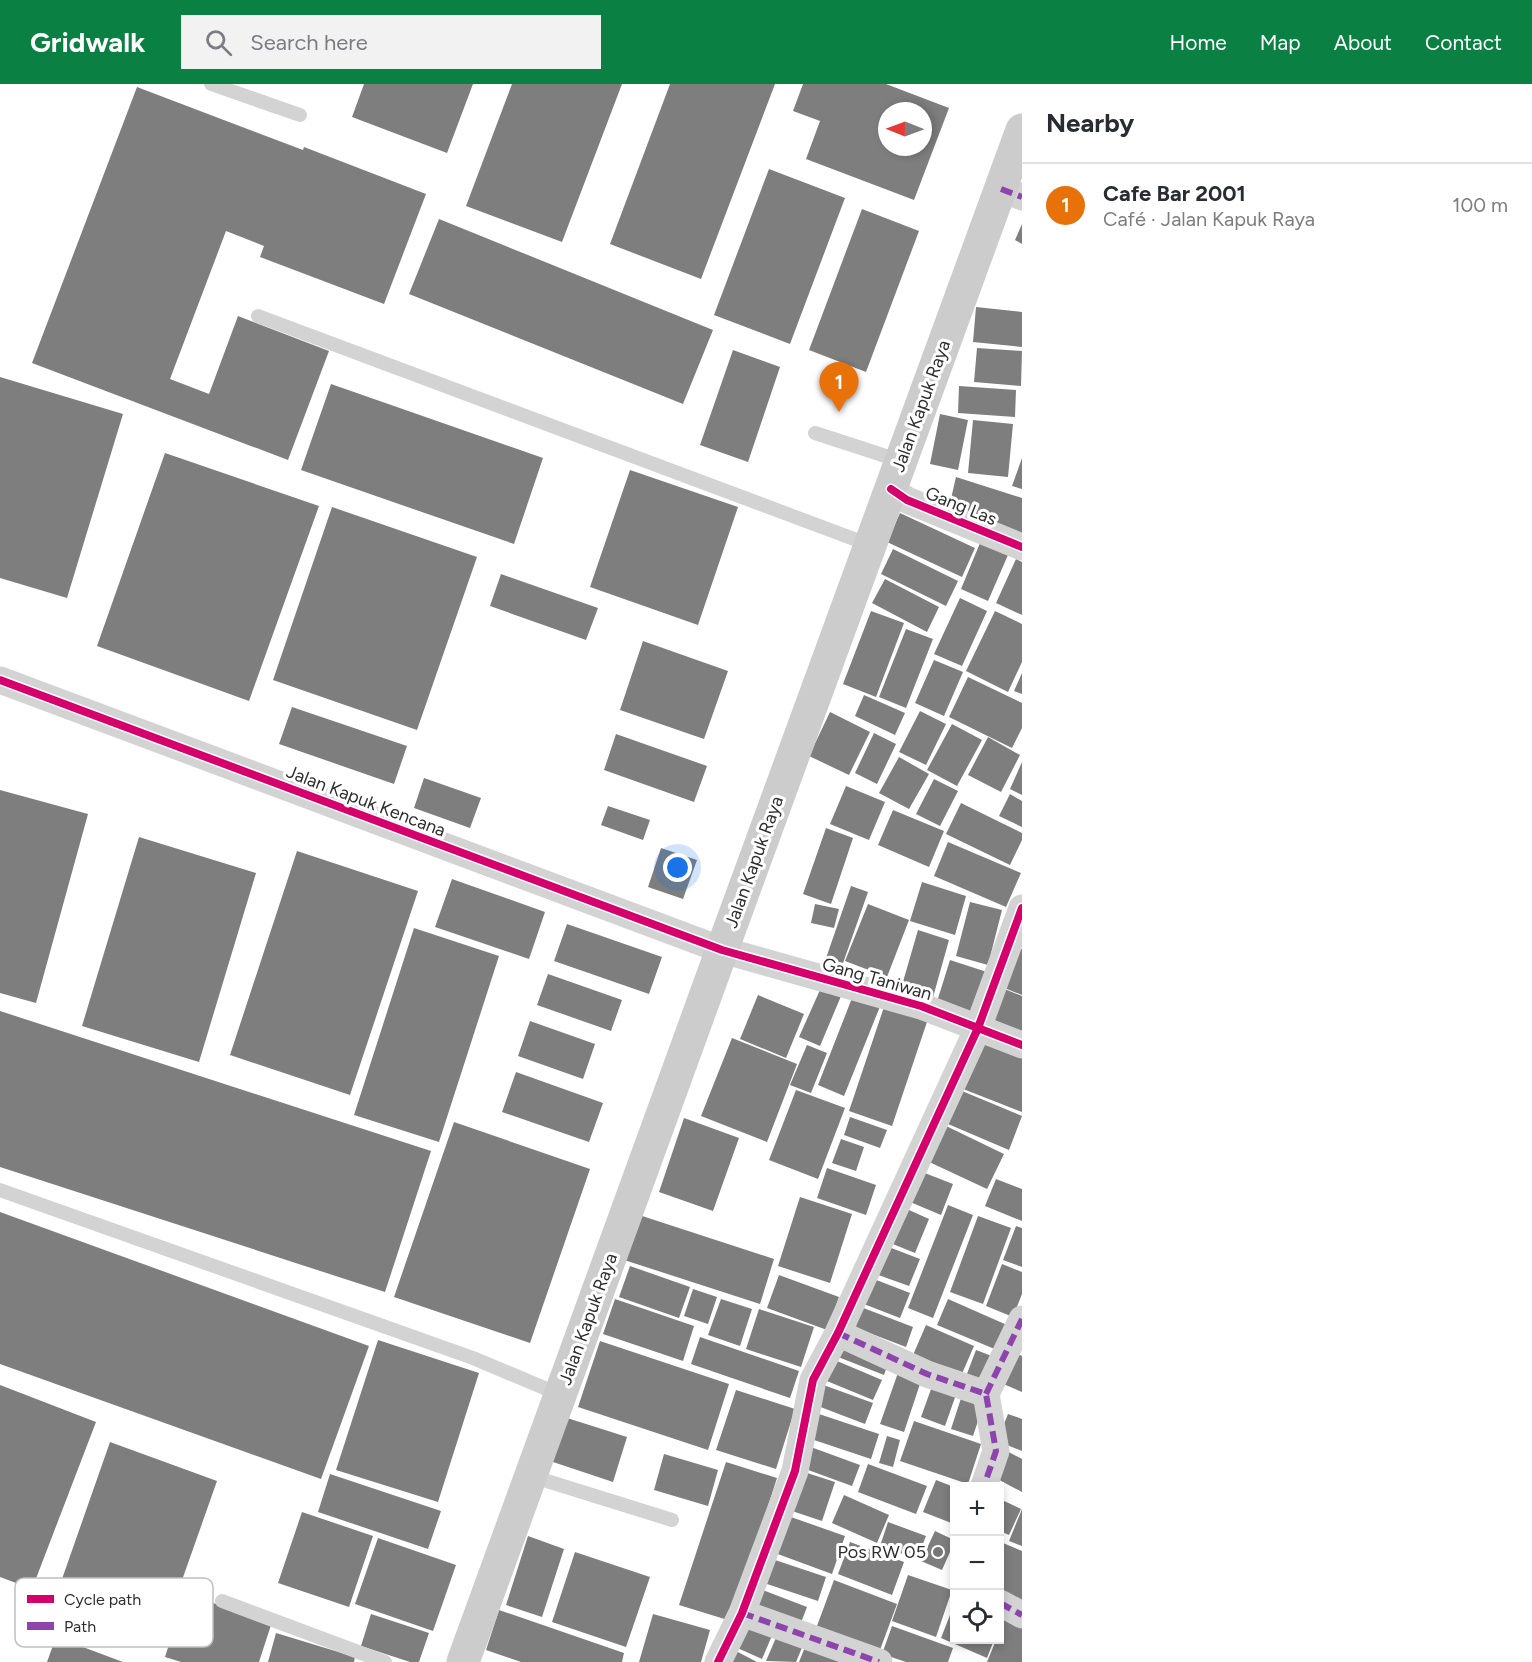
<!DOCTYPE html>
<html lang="en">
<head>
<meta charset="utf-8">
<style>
  :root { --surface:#fff; --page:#f2f2f3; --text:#2b2b33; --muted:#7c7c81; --line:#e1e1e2; --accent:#0b8043 }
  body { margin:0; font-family:Figtree,sans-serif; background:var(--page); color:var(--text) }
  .controls { position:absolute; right:18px; bottom:18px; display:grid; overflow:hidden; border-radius:0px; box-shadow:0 3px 9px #0003 }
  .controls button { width:54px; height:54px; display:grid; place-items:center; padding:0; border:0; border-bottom:2px solid var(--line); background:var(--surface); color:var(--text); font:30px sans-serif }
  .compass { position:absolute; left:878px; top:18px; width:54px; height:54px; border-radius:50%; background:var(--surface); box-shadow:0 3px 9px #0003; rotate:271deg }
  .you { position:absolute; left:678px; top:784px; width:21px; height:21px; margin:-15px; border:4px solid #fff; border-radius:50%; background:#1a73e8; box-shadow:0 0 0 9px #1a73e833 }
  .badge { display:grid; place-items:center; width:39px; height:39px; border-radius:50%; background:var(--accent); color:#fff; font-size:20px; font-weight:700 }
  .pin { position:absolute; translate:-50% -50px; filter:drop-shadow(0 2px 3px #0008) }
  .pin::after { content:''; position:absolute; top:32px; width:21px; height:18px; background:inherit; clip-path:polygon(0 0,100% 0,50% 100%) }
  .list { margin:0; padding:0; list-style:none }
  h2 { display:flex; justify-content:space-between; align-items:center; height:78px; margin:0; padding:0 24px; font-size:26px }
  h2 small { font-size:20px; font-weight:400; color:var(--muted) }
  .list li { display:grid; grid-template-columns:39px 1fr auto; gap:18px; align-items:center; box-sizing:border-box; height:84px; padding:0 24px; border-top:2px solid var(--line) }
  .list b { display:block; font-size:22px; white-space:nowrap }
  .list p { margin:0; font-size:20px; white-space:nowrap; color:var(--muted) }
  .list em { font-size:20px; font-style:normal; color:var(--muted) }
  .icon { flex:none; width:33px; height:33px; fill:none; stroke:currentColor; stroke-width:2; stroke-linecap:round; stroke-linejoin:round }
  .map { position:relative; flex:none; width:1022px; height:1578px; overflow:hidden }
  header { display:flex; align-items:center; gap:36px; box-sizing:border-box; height:84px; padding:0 30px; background:var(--accent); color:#fff }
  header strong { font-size:28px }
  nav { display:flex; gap:33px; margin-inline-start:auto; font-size:21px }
  .search { width:420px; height:54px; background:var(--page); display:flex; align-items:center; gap:15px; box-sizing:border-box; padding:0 21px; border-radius:0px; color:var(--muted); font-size:22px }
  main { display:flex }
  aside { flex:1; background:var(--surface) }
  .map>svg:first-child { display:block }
  .building { fill:#7e7e7e; fill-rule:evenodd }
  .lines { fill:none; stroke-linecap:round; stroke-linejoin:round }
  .service { stroke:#d3d3d3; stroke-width:14 }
  .minor { stroke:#d3d3d3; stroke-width:27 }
  .secondary { stroke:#ccc; stroke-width:33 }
  .quiet { stroke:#8e44ad; stroke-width:6; stroke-dasharray:12 6; stroke-linecap:butt }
  .cycleway-casing { stroke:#fff; stroke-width:11 }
  .cycleway { stroke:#d6006c; stroke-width:8 }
  .poi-dot { fill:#777; stroke:#fff; stroke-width:2 }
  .labels { text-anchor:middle; stroke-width:6; stroke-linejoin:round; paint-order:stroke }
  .street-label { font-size:18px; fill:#2e2e2e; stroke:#fff }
  .poi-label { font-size:18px; fill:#2e2e2e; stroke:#fff; text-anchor:end }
  .key { fill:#fff; stroke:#c0c0c0; stroke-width:1.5 }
  .key-label { font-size:16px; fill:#2e2e2e }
</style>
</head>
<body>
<header>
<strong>Gridwalk</strong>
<div class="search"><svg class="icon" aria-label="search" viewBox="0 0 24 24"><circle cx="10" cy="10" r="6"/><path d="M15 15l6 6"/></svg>Search here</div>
<nav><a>Home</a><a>Map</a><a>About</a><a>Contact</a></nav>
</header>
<main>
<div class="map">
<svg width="1022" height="1578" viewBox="0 0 1022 1578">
  <rect width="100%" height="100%" fill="#fff"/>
  <!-- building -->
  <path class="building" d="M364,0H473L447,69L352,33Z
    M512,0H622L562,158L466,122Z
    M670,0H775L701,195L610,160Z
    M803,0H886L949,24L914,116L806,75L820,37L793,27ZM887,27H923V63H887Z
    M137,3L303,66L304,63L426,110L384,220L260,173L264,162L226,147L170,295L209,310L238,232L329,267L288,376L32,279Z
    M769,85L845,114L790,260L714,231Z
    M862,125L919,147L866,288L809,266Z
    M439,135L713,246L683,320L409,210Z
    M1022,140V160L1015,156Z
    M976,223L1022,228V263L973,258Z
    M977,264L1022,267L1021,302L974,298Z
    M733,266L780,283L748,378L700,361Z
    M0,293L123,330L67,514L0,494Z
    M331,300L543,374L514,460L301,386Z
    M959,302L1016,306L1015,333L958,329Z
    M940,330L968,336L958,386L930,380Z
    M973,336L1013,340L1008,393L968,389Z
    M165,369L319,422L249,617L97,562Z
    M1022,374V405L1012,402Z
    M630,386L738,423L698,541L590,503Z
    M956,393L1022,414V455L948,428Z
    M332,423L477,473L417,646L273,596Z
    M900,429L975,464L962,493L887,458Z
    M980,459L1008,471L988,517L961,505Z
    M893,465L958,497L946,522L881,490Z
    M1016,475L1022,478V531L996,519Z
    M501,490L598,524L586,556L490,522Z
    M885,495L939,523L927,548L872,519Z
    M960,514L987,527L962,582L934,570Z
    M871,527L904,539L876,613L843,600Z
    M995,527L1022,540V578L1008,608L966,587Z
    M906,545L933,555L906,624L879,613Z
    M643,557L728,587L704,655L620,626Z
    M934,576L963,588L944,632L915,619Z
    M1022,589V610L1014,607Z
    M968,593L1022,619V644L1012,664L949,633Z
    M864,611L905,629L895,651L855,632Z
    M292,623L407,662L394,700L279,660Z
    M920,627L946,640L926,681L899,668Z
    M830,628L870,648L849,691L809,672Z
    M952,640L982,656L957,702L927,686Z
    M874,649L896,660L877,700L855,689Z
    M616,650L707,682L694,718L604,686Z
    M988,653L1020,671L1001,708L968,691Z
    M899,673L929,690L909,725L879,709Z
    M1022,678V711L1010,705Z
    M424,694L481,714L470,744L414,724Z
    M934,695L958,707L940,742L916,730Z
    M846,702L885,718L869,756L830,740Z
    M0,706L88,730L36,919L0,909Z
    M1010,710L1022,717V743L999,732Z
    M961,719L1022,749V756L1010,781L946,750Z
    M608,722L650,736L643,756L601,741Z
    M893,726L944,747L929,783L878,761Z
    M826,744L853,754L831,820L803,810Z
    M139,753L256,789L199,978L82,942Z
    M948,758L1021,789L1006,823L934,792Z
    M661,764L697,776L683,815L648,803Z
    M297,767L418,807L350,1011L230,971Z
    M452,795L545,828L529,875L435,843Z
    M922,798L966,812L955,851L910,837Z
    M851,802L868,808L842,882L825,877Z
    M970,818L1002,826L988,881L956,872Z
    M815,820L839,825L834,844L811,839Z
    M868,820L909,836L887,893L845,877Z
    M567,840L662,873L649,910L554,877Z
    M414,844L499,872L439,1058L354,1031Z
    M918,846L949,856L930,924L898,915Z
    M1017,863L1022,865V911L1002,903Z
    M950,876L987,888L972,935L935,924Z
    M548,890L622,916L611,947L537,921Z
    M824,897L844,905L820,962L799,953Z
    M1002,904L1022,912V957L989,942Z
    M854,909L881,920L844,1012L818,1001Z
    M758,911L804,930L786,974L740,955Z
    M885,920L928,935L892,1042L849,1027Z
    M0,927L431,1067L385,1208L0,1083Z
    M530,937L595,960L583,995L518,972Z
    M978,952L1022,969V1028L958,1003Z
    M732,954L797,980L767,1058L701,1032Z
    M807,961L827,969L811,1009L790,1001Z
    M516,988L603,1019L589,1058L502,1028Z
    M796,1006L845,1024L818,1095L769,1076Z
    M962,1007L1022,1032L1009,1066L948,1040Z
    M850,1033L887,1046L880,1064L844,1051Z
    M684,1034L739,1054L713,1127L659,1108Z
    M454,1038L590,1085L530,1259L394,1213Z
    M942,1040L1004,1070L987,1105L925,1076Z
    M841,1055L864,1063L856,1087L832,1079Z
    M827,1084L876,1101L866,1131L817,1114Z
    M917,1086L953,1100L941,1131L903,1115Z
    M996,1095L1022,1105V1137L985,1122Z
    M800,1113L852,1130L830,1199L778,1182Z
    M898,1121L929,1135L915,1169L883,1156Z
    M948,1121L973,1131L933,1234L908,1224Z
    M0,1128L369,1262L321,1395L0,1280Z
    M633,1129L774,1175L760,1220L618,1174Z
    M978,1132L1011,1144L983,1220L950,1208Z
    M1016,1142L1022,1144V1183L1003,1176Z
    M881,1160L920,1175L909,1202L870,1188Z
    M1002,1180L1022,1188V1210L1013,1233L986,1222Z
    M630,1182L690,1203L679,1234L619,1213Z
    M779,1191L839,1213L827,1246L767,1224Z
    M866,1192L910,1209L900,1234L856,1217Z
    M693,1205L717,1213L708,1240L684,1232Z
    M615,1215L694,1242L683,1277L603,1250Z
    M721,1215L752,1225L740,1262L708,1251Z
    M948,1215L1007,1241L997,1266L937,1241Z
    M853,1220L913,1243L906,1263L846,1240Z
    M759,1225L814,1243L801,1283L746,1265Z
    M926,1241L974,1262L961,1292L913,1271Z
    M700,1253L799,1287L790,1314L691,1280Z
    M839,1255L890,1274L884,1291L833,1271Z
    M378,1256L479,1289L438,1418L336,1386Z
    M600,1257L729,1300L708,1366L578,1323Z
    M976,1266L997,1274L986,1303L965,1295Z
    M1014,1268L1022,1272V1308L1001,1299Z
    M830,1274L882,1296L873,1316L822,1295Z
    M900,1283L923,1291L904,1348L880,1340Z
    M935,1294L959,1302L945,1342L921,1333Z
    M818,1299L873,1319L865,1340L810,1319Z
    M0,1301L96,1338L32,1505L0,1493Z
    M964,1305L986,1313L973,1352L951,1345Z
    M736,1306L795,1325L776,1385L716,1366Z
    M813,1328L879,1350L871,1375L805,1353Z
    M1008,1330L1022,1335V1367L997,1357Z
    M564,1333L627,1353L613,1398L550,1377Z
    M914,1337L981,1360L968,1400L900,1377Z
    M887,1352L900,1356L893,1383L879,1379Z
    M110,1358L217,1397L162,1553L55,1515Z
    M808,1362L860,1381L852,1402L800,1383Z
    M1003,1365L1022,1375V1408L990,1391Z
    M664,1370L718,1386L708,1422L654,1406Z
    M726,1378L777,1394L731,1537L679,1521Z
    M868,1380L927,1402L916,1430L858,1408Z
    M801,1387L835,1398L822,1437L789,1426Z
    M330,1390L441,1427L428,1465L318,1428Z
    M936,1396L954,1403V1440L923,1428Z
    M844,1411L889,1431L877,1459L832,1439Z
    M1000,1415L1021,1425L1009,1451L1000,1447Z
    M1022,1425V1462L1009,1457Z
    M302,1428L373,1452L349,1523L278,1499Z
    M788,1432L845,1452L832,1490L775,1469Z
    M888,1438L926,1452L917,1475L880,1462Z
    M935,1447L954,1456V1459L942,1486L921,1477Z
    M528,1452L564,1465L542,1533L506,1521Z
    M378,1454L456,1481L433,1547L355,1520Z
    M850,1458L904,1478L892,1511L838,1490Z
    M1003,1459L1022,1467V1522L1000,1513V1468Z
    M575,1468L650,1493L626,1563L552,1538Z
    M772,1475L826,1493L818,1517L764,1499Z
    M908,1491L952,1506L936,1553L892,1537Z
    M834,1496L897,1520L877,1574L814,1550Z
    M760,1505L807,1523L799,1544L753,1526Z
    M185,1510L272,1538L259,1578H181L165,1573Z
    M954,1521V1556H994L987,1574L941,1554Z
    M499,1526L624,1569L622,1578H521L486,1566Z
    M371,1530L429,1549L419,1578H410L361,1562Z
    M653,1530L710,1546L701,1578H639Z
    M745,1534L774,1547L762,1575L733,1562Z
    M1004,1535L1022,1543V1578H987L996,1556H1000V1547Z
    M892,1542L953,1564L948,1578H906L882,1570Z
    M276,1549L355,1573L354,1578H268Z
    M778,1549L804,1559L796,1578L766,1577Z
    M56,1553L123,1578H47Z
    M807,1558L858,1578H799Z
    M734,1566L757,1578H728Z"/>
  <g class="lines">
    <!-- service -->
    <path class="service" d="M211,0L300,31
      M258,232L870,461
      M815,349L901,377
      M0,1106L473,1274L561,1311
      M531,1392L672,1436
      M222,1517L385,1578"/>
    <!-- minor -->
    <path class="minor" d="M1001,105L1022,113
      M891,405L907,416L1022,463
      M0,596L722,866L921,922L1022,961
      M838,1249L927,1290L986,1310L996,1367L984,1402
      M986,1310L1022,1235
      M1000,1519L1022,1531
      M742,1529L879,1578
      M718,1578L742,1529L795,1387L813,1296L838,1249L978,944L1022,824"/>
    <!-- secondary -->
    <path class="secondary" d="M463,1578L722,866L1022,46"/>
    <!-- quiet -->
    <path class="quiet" d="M1001,105L1022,113
      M838,1249L927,1290L986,1310L996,1367L984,1402
      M986,1310L1022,1235
      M1000,1519L1022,1531
      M742,1529L879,1578"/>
    <defs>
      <path id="cycleway" d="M891,405L907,416L1022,463
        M0,596L722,866L921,922L1022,961
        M718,1578L742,1529L795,1387L813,1296L838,1249L978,944L1022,824"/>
    </defs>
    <!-- cycleway casing -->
    <use href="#cycleway" class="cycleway-casing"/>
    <!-- cycleway -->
    <use href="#cycleway" class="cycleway"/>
  </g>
  <!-- markers -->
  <circle class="poi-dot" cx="938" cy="1468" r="6"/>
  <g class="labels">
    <!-- street labels -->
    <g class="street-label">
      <text transform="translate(921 322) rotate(-70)" y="6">Jalan Kapuk Raya</text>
      <text transform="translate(961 422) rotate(22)" y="6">Gang Las</text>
      <text transform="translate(366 717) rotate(21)" y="6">Jalan Kapuk Kencana</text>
      <text transform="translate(754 778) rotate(-70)" y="6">Jalan Kapuk Raya</text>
      <text transform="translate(877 895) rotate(16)" y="6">Gang Taniwan</text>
      <text transform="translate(588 1235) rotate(-70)" y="6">Jalan Kapuk Raya</text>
    </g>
    <!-- poi labels -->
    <g class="poi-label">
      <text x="926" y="1474">Pos RW 05</text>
    </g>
  </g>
  <!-- legend -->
  <rect x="15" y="1494" width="198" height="69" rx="9" class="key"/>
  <rect x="27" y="1511" width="27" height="8" fill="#d6006c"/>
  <rect x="27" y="1538" width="27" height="8" fill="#8e44ad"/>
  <g class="key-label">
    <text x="64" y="1521">Cycle path</text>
    <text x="64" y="1548">Path</text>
  </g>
</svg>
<div class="controls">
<button>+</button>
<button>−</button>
<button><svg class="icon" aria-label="locate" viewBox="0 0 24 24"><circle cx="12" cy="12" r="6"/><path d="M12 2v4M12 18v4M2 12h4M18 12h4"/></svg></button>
</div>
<svg class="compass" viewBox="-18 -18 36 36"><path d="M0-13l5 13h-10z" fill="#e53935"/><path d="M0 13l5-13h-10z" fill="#7c7c81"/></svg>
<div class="you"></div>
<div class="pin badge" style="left:839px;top:328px;background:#e8710a">1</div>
</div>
<aside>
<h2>Nearby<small></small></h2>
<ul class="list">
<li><span class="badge" style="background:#e8710a">1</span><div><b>Cafe Bar 2001</b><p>Café · Jalan Kapuk Raya</p></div><em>100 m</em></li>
</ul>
</aside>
</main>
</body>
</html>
